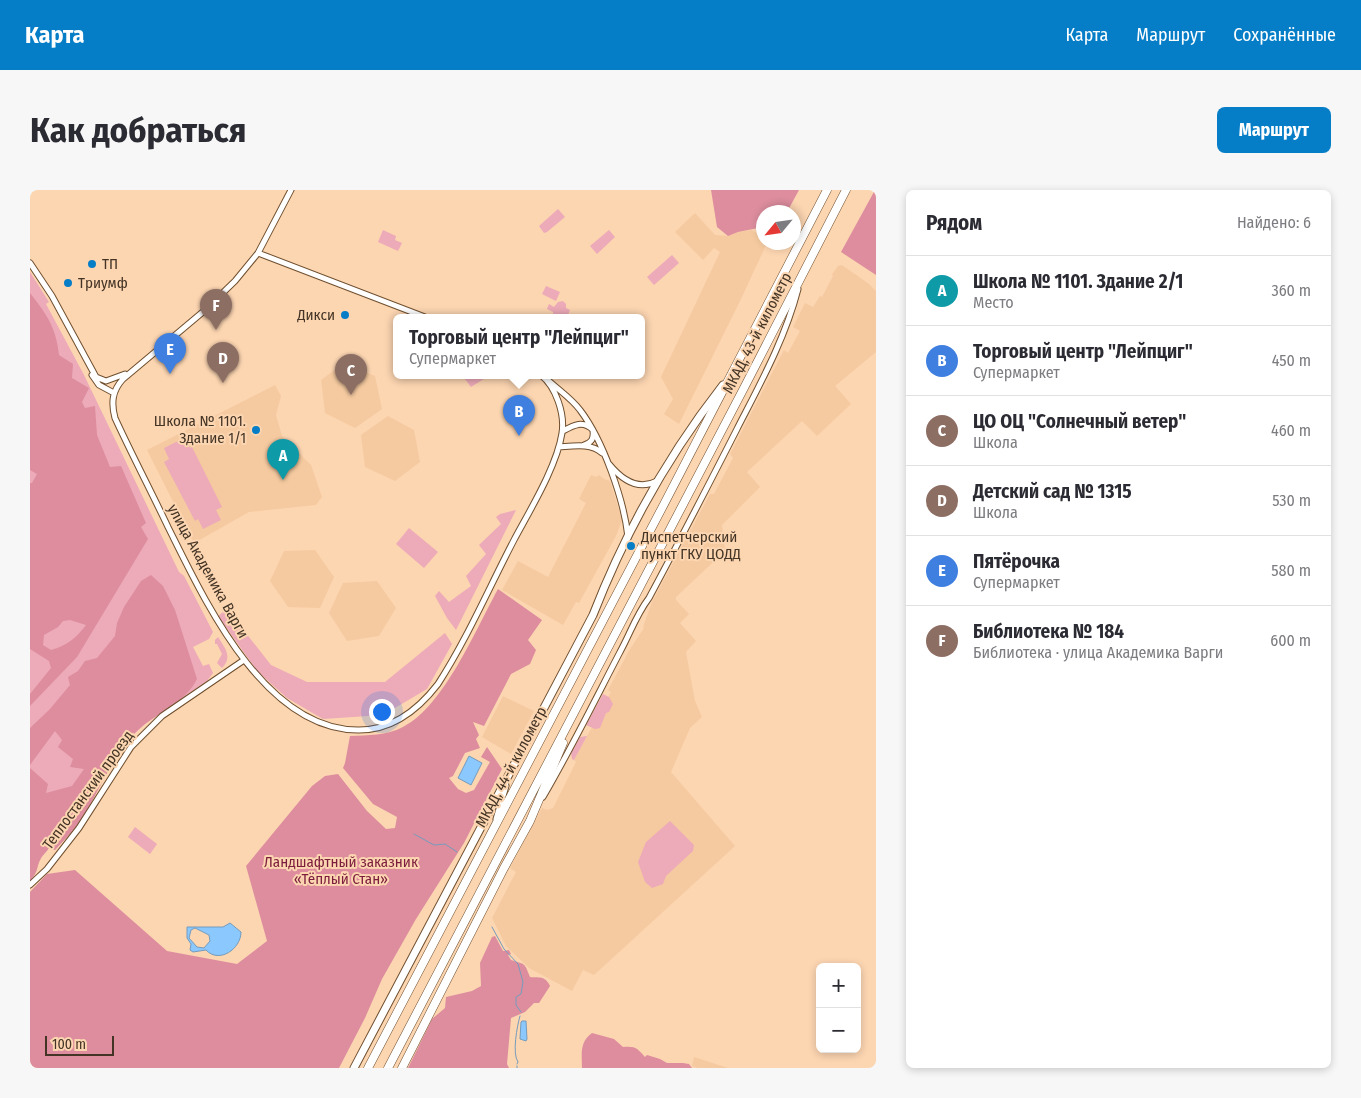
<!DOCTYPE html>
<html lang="ru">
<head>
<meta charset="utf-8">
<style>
  :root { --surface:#fff; --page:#f7f7f7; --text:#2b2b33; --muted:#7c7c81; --line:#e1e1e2; --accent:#067ec7 }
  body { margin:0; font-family:"Fira Sans Condensed",sans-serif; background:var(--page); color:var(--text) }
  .controls { position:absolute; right:15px; bottom:15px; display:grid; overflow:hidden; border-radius:8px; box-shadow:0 2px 8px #0003 }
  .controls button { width:45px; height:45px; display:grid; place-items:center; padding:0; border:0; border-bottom:1px solid var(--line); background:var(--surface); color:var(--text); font:25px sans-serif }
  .compass { position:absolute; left:726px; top:15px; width:45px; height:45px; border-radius:50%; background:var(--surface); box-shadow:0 2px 8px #0003; rotate:241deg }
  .scale { position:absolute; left:15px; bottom:12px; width:69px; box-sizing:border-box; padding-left:5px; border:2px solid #433425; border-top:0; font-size:14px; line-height:18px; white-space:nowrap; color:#433425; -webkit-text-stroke:4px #fcd5b1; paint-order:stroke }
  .you { position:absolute; left:351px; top:521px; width:18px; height:18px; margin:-12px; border:4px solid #fff; border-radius:50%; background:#1a73e8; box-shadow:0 0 0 8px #1a73e833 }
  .badge { display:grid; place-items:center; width:32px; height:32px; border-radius:50%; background:var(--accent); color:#fff; font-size:16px; font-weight:700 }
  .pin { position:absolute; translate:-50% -41px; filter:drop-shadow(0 1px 2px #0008) }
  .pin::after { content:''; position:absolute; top:26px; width:18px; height:15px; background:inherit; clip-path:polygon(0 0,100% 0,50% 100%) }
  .popup { position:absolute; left:363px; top:124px; width:252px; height:65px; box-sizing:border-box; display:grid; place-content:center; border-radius:8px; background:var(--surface); filter:drop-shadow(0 1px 4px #0005); font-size:16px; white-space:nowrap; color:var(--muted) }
  .popup b { font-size:19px; color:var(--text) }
  .popup::after { content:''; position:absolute; left:50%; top:100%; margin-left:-10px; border:10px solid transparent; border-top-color:var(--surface) }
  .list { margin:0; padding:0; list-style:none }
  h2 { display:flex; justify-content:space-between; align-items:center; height:65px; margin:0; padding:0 20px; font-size:21px }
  h2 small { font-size:16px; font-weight:400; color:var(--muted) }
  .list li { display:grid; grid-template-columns:32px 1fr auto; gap:15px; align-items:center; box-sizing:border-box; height:70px; padding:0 20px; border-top:1px solid var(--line) }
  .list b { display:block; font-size:19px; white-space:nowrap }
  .list p { margin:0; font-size:16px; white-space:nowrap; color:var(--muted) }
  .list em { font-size:16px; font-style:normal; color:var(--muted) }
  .map { position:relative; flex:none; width:846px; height:878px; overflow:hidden; border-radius:8px }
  header { display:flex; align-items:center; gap:30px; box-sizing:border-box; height:70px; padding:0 25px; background:var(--accent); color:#fff }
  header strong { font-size:24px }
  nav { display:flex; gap:28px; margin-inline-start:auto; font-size:18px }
  .intro { display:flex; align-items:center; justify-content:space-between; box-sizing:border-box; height:120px; padding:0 30px }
  h1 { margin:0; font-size:35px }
  .button { padding:12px 22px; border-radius:8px; background:var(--accent); color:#fff; font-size:18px; font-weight:700 }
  main { display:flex; gap:30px; padding:0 30px }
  aside { flex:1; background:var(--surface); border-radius:8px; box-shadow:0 2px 8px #0003 }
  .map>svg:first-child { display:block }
  .built { fill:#f5caa0 }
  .green { fill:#edaab8 }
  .forest { fill:#dd8d9e; fill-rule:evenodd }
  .water { fill:#8ac8fe; stroke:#759cbd; fill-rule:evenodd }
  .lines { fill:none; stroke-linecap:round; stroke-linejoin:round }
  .stream { stroke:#759cbd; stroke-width:1 }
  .minor-casing { stroke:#6f4f2e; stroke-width:7 }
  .major-casing { stroke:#6f4f2e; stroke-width:9 }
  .highway-casing { stroke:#6f4f2e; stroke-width:9 }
  .minor { stroke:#fff; stroke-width:5 }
  .major { stroke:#fff; stroke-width:7 }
  .highway { stroke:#fff; stroke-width:8 }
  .poi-dot { fill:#067ec7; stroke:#fcd5b1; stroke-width:2 }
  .labels { text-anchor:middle; stroke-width:4; stroke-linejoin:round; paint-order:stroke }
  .poi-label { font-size:15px; fill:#433425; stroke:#fcd5b1; text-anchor:start }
  .street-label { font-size:15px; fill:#433425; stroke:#fcd5b1 }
  .park-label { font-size:15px; fill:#7b1d3d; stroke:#fcd5b1 }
</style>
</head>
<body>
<header>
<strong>Карта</strong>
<nav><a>Карта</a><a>Маршрут</a><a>Сохранённые</a></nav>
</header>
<div class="intro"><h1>Как добраться</h1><a class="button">Маршрут</a></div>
<main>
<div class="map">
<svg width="846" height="878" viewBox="0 0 846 878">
  <rect width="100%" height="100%" fill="#fcd5b1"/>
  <!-- built -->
  <path class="built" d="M665,23L685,45L698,46L708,42L721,40L733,46L734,52L737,53L710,111L649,234L634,224L643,209L631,187L690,62L684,58L673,70L645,42Z
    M812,75L839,94L846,101V162L805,196L821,214L787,246L772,231L717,282L730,297L692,335L695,361L646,407V410L659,424L650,433L666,451L656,462L665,511L672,527L660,538L641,582L705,656L564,785L553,780L542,801L499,778L476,756L462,728L486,682L480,678L512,618L517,620L523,618L546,572L544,570L581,502L578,500L600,459L614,438L613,437L622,412L680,304H684L703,268L700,264L754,160L758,163L770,141L763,137L775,113L783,117L790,106L792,107L803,86L802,85L803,83L808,76Z
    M311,175L322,177L345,186L352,219L325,238L295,223L291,190Z
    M245,195L251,206L246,225L252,246L281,275L292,307L286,315L219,322L164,353L117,260Z
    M358,226L384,240L390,272L365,291L335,277L331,245Z
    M561,285L566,287L569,285L574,289L580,291L592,330L586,346L549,413L546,412L533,435L472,400L488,371L518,387L556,313L549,309Z
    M285,360L304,387L290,418L258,417L240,391L254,361Z
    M347,391L366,418L349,446L317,451L299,423L313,393Z
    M473,506L504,521L481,564L452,547Z
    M664,867L698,878H667L662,876Z"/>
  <!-- green -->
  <path class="green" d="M528,19L535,27L517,42L514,43L509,36Z
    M353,40L366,46L365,50L372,53L368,61L348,52Z
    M579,40L585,47L567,64L560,56Z
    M642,65L649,73L624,95L617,87Z
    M0,82L19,112L16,114L54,185L149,382L154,386L182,440L183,442L179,449L163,457L173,476L179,474L183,483L177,491L115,534L98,550L86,566L51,630L25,660L19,658C17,661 13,665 11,668C6,677 9,681 0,691Z
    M516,96L530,102L526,111L512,104Z
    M533,111L536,114V118L540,120L537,127L532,126L524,127L523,122L517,119L519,114L524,117L528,112Z
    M432,185H454V189L441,197Z
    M154,248L156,249L160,258L162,257L192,317L186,320L191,330L173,339L168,329L165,331L134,272L139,269L134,258Z
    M486,320L426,440L417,428L405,406L409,401L419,412L441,396L436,386L456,364L449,355L471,334L466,327L470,324Z
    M379,338L408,362L394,378L366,354Z
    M197,419L241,475L277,492H355L415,443L422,454L397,499L353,525L293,529L257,508L227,481L188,426Z
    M188,447C195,458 203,467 192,478L187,473L192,464L187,454H185V450Z
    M573,504L579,507L583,514L579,522L576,523L570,538L565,539L556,535Z
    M557,546L544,570L542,569L541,563L550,547Z
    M640,631L664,655L663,661L636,686L633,694L622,698L615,692L608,672L616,652Z
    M105,637L127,654L120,664L98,647Z"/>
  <!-- forest -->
  <path class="forest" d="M681,0H769L757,22H734L733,37L708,42L698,46L687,37Z
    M845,0H846V85L811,62Z
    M0,103C17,125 26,137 29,165L43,174L42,188L59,198L52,212L55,218L65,216L67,245L80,277L91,276L116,333L111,337L118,349L47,467L0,516V504L21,478L19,471L0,459V293H2L7,284L0,280ZM40,430L56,435C47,447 37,456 21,460L13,455L14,445L28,437L33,431Z
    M121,385L133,396L145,420L167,489C156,511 134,520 115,534C84,558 73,596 52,628C45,640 34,650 25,660L19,658C17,661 13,665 11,668C6,677 9,681 0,691V578L18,594L16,603L42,596L54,579L40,577L43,569L28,557L32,550L25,541L0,575V538L20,519L40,495L38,487L48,481L55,471L67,468L85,446L87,433L94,417L111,391Z
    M468,399L512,430L498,450L506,460L500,474L481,484L454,536L443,532L449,545L446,549L450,558L435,563L423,586L419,588L428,599L436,603L444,600L460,572L451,567L457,557L472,579L434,653L386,729L352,789L335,828L309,878H0V702L17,684L45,680L137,761L207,774L237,751L216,676L282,596L295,586L308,584L337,621L356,639L365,638L367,627L343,614L313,578L315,573L320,546C338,545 356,546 373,537C414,516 446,439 468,399Z
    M465,746L473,761L479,760L481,764L478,765L481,770C495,775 494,771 500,787C508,788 515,785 520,796L509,813H504L495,822L481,828L477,874L479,878H378L402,829L415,818L416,807L442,801L451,796L450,773L462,747Z
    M562,843L584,849L593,857C606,856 607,858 615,867L617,865L630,869L637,873H653L659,874L662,878H552C552,865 549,852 562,843Z"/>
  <!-- water -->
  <path class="water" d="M439,566L452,573L441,595L428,588Z
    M200,733L211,742C211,759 189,774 176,760L163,762L160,760L161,754L157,748V737H193ZM165,738L179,745L180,751L174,758L167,757L159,748L161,740Z
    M492,831H496L497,849L496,851L490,849L491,832Z"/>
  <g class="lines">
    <!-- stream -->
    <path class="stream" d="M384,644L404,655L415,654L427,662
      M462,737L474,759L488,774L493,792L491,804L486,807V815L491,822
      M487,874L488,872C482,864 487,836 490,826
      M487,876V878"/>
    <defs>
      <path id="minor" d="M261,0L228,63L205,91L174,121L93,189C82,201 81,213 85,228C102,265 121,301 138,337C174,409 234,541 329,540C363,540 388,520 408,494C437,449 459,398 484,350C500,320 527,276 532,243C535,224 526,197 511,185
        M228,63L395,127
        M0,73L22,106L66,187L76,191L95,184
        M62,185L69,195L84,203
        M519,191C530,201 542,209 550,220C573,250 594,310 598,347
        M533,241C544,235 553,230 563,240C564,249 562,252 554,255
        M529,257C544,256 561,253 572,263
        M579,274C592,290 608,301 627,291
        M513,607C541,559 565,510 590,462C600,444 606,425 619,408C649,352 678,296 707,239C730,194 755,149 768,99
        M466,629L476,596
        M0,695L17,679L49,638L101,557L132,526L214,470"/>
      <path id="major" d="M324,878L563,425C595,343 639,264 693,195"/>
      <path id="highway" d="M338,878L632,318L797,0
        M358,878L715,196L816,0
        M372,878L474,678L500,631L533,553"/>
    </defs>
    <!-- minor casing -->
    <use href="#minor" class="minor-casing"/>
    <!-- major casing -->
    <use href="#major" class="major-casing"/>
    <!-- highway casing -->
    <use href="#highway" class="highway-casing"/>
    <!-- minor -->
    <use href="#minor" class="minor"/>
    <!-- major -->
    <use href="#major" class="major"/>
    <!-- highway -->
    <use href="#highway" class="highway"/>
  </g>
  <!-- markers -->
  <g class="poi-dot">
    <circle cx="62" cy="74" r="5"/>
    <circle cx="38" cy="93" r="5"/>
    <circle cx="315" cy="125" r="5"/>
    <circle cx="226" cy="240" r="5"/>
    <circle cx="601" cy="356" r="5"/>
  </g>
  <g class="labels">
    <!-- poi labels -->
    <g class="poi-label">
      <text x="72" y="79">ТП</text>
      <text x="48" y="98">Триумф</text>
      <text x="305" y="130" text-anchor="end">Дикси</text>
      <text x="216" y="236" text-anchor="end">Школа № 1101.<tspan x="216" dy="17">Здание 1/1</tspan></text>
      <text x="611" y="352">Диспетчерский<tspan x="611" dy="17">пункт ГКУ ЦОДД</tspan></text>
    </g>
    <!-- street labels -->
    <g class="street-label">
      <text transform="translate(727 143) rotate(-63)" y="5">МКАД, 43-й километр</text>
      <text transform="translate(178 381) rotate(61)" y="5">улица Академика Варги</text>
      <text transform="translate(481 577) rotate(-62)" y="5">МКАД, 44-й километр</text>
      <text transform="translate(58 600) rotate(-54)" y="5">Теплостанский проезд</text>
    </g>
    <!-- park labels -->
    <g class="park-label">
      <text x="311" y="677">Ландшафтный заказник<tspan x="311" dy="17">«Тёплый Стан»</tspan></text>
    </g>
  </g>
</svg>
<div class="controls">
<button>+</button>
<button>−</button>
</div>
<svg class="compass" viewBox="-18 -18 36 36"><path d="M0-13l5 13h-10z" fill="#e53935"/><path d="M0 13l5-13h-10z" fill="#7c7c81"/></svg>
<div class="scale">100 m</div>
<div class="you"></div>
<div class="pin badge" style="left:253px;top:290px;background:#0f9aa8">A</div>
<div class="pin badge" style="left:489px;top:246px;background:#3f7fe0">B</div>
<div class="popup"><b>Торговый центр &quot;Лейпциг&quot;</b>Супермаркет</div>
<div class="pin badge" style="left:321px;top:205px;background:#8d6e63">C</div>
<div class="pin badge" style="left:193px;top:193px;background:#8d6e63">D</div>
<div class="pin badge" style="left:140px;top:184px;background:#3f7fe0">E</div>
<div class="pin badge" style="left:186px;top:140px;background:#8d6e63">F</div>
</div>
<aside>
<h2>Рядом<small>Найдено: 6</small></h2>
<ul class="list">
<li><span class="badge" style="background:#0f9aa8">A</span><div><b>Школа № 1101. Здание 2/1</b><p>Место</p></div><em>360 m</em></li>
<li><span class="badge" style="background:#3f7fe0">B</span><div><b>Торговый центр &quot;Лейпциг&quot;</b><p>Супермаркет</p></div><em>450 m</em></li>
<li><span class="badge" style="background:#8d6e63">C</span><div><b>ЦО ОЦ &quot;Солнечный ветер&quot;</b><p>Школа</p></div><em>460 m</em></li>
<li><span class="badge" style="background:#8d6e63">D</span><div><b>Детский сад № 1315</b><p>Школа</p></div><em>530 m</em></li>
<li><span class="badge" style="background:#3f7fe0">E</span><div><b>Пятёрочка</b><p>Супермаркет</p></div><em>580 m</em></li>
<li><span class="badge" style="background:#8d6e63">F</span><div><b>Библиотека № 184</b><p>Библиотека · улица Академика Варги</p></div><em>600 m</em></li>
</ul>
</aside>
</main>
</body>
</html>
